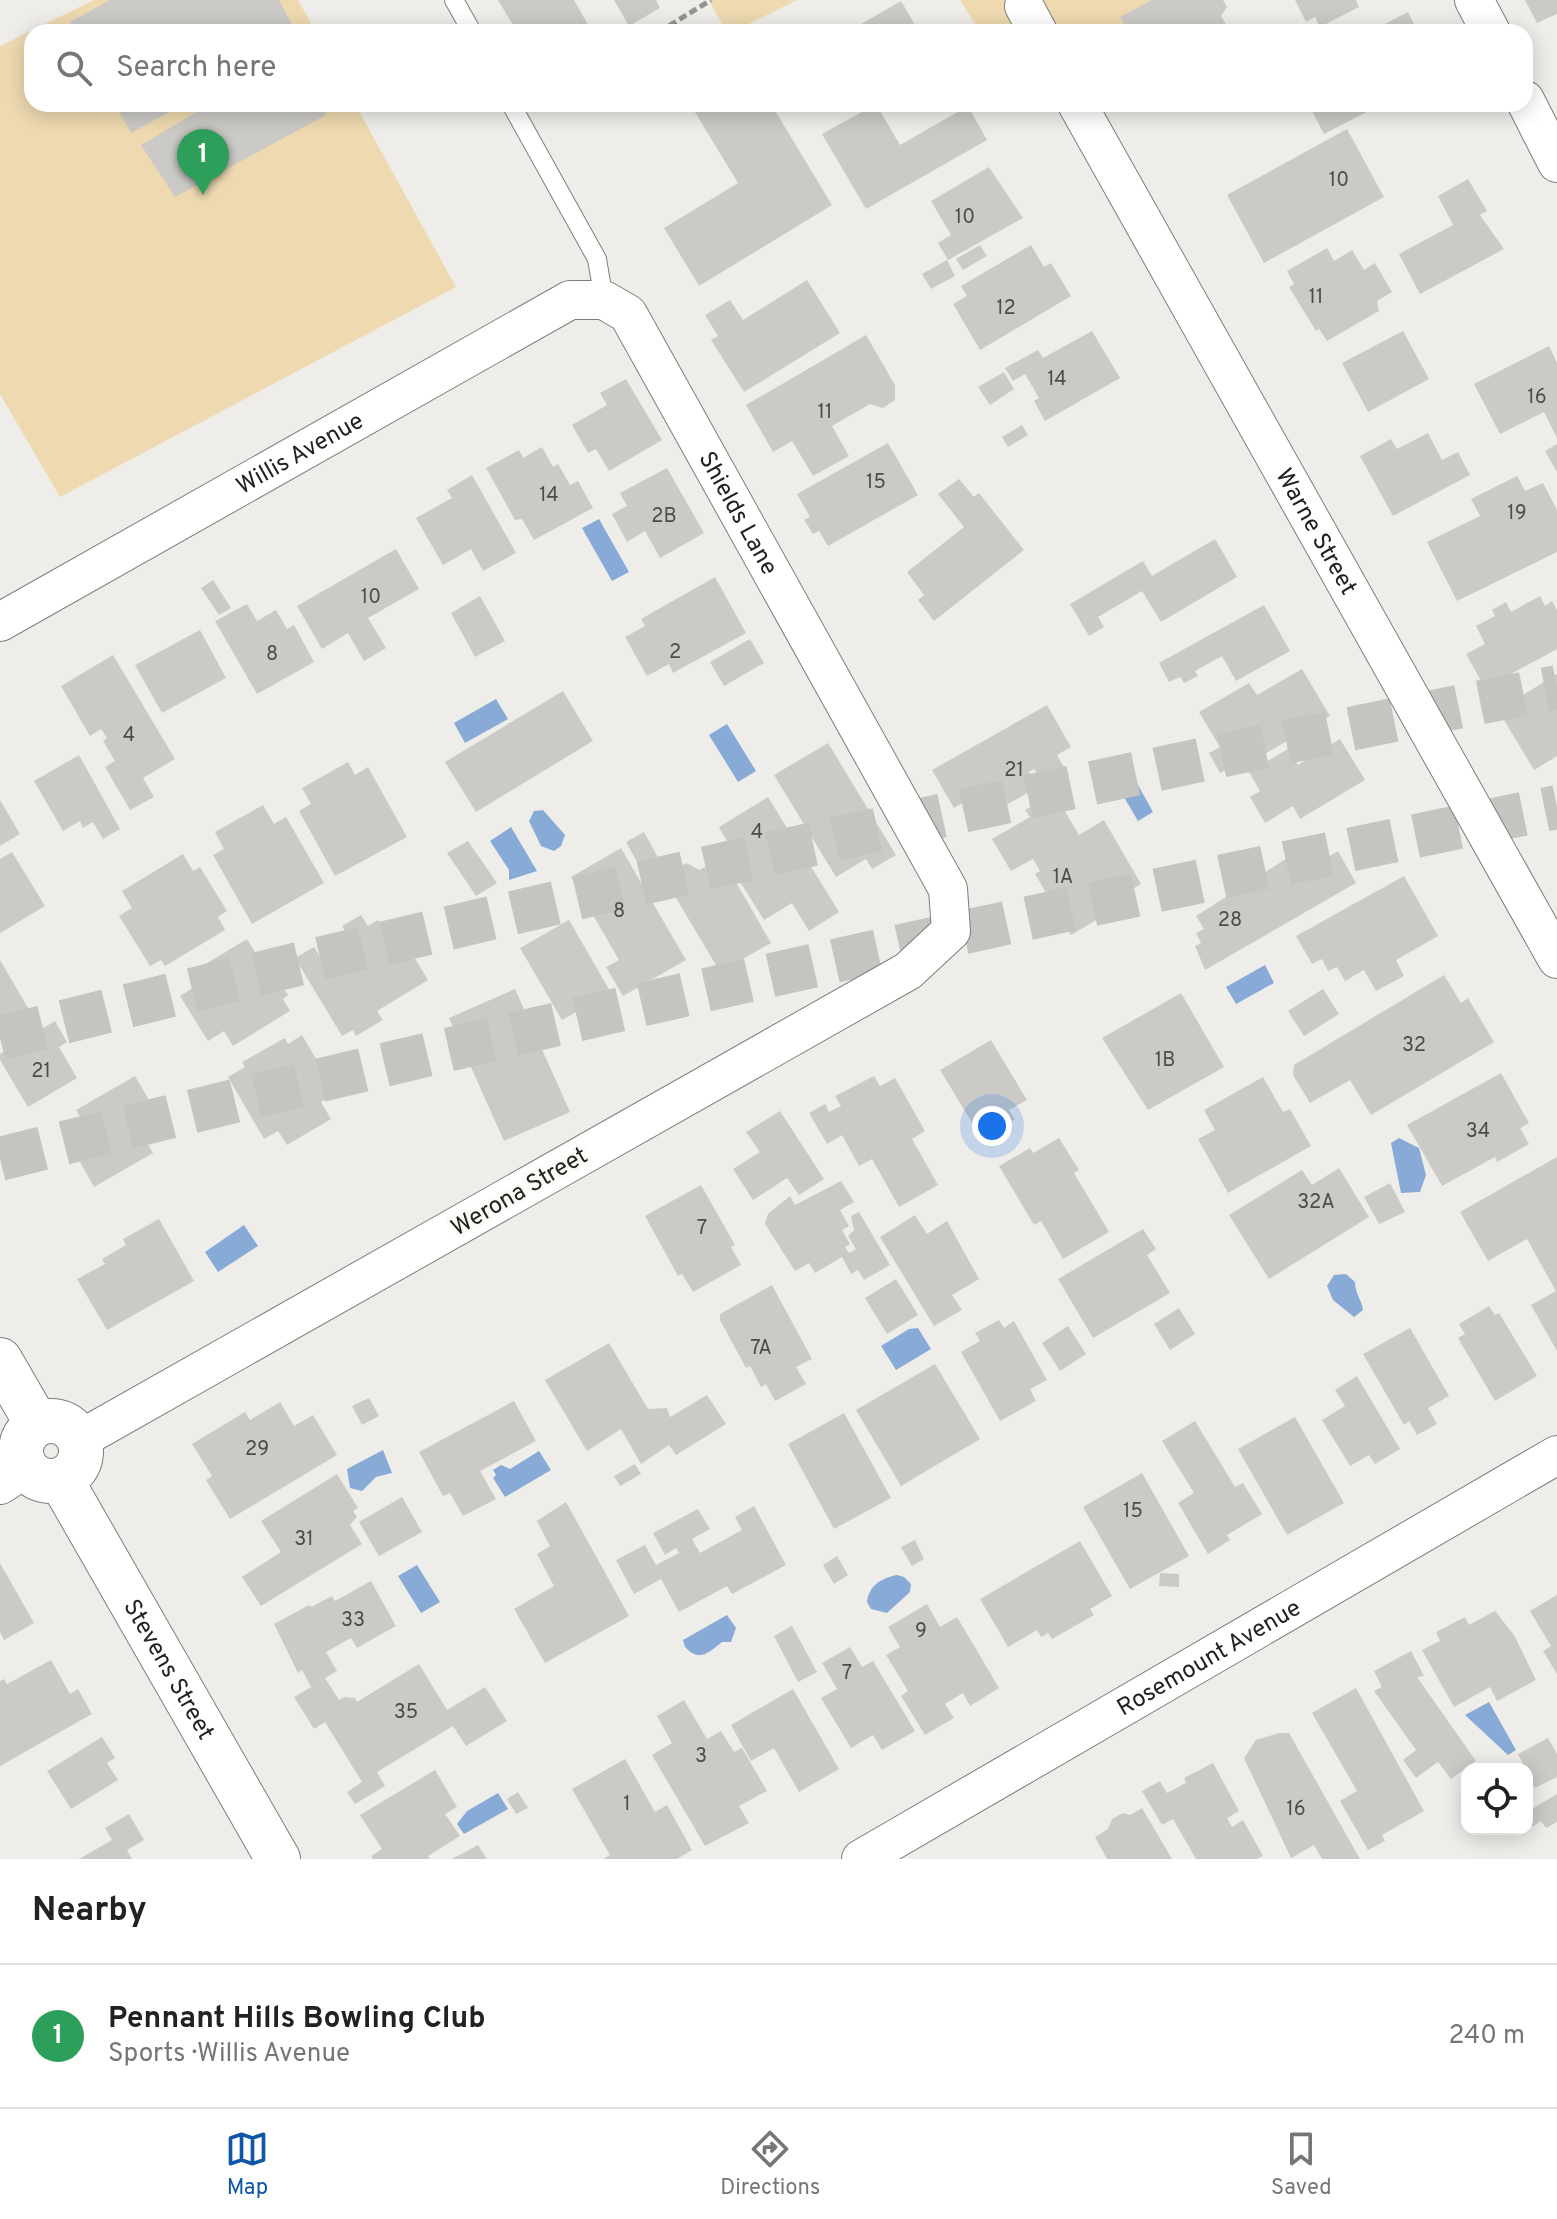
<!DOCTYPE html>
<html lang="en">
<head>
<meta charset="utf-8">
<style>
  :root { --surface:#fff; --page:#f6f6f6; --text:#222; --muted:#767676; --line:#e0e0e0; --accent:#0f57a6 }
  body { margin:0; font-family:Overpass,sans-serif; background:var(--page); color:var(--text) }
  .controls { position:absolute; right:24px; bottom:24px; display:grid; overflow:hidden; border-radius:16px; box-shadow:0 4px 20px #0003 }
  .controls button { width:72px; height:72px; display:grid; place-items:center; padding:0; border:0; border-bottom:2px solid var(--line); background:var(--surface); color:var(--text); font:40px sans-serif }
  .you { position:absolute; left:992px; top:1126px; width:28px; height:28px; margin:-20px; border:6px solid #fff; border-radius:50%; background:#1a73e8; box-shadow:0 0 0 12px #1a73e833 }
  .badge { display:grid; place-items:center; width:52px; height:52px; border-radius:50%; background:var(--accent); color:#fff; font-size:26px; font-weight:700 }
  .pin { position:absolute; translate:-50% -66px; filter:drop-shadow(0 2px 4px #0008) }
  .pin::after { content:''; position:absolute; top:42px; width:28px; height:24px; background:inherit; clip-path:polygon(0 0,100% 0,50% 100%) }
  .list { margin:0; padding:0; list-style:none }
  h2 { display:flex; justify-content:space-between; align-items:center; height:104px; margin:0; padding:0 32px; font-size:34px }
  h2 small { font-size:26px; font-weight:400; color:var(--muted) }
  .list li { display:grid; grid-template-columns:52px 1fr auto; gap:24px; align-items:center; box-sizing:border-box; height:144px; padding:0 32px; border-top:2px solid var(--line) }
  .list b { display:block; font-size:30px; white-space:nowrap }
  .list p { margin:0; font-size:26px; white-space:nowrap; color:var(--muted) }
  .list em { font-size:26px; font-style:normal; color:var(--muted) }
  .icon { flex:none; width:44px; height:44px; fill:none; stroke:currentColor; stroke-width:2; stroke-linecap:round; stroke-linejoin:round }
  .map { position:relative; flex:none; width:1557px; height:1859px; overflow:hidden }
  .search { position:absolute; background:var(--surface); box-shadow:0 4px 20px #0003; left:24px; right:24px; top:24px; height:88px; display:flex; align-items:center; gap:20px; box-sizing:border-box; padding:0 28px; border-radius:24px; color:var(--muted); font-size:30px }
  .sheet { height:248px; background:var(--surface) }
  nav { display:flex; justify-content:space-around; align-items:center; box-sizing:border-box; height:112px; border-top:2px solid var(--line); background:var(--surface); font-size:22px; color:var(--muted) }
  nav a { display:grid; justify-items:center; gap:4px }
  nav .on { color:var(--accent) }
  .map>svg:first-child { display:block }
  .green { fill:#eed9b0 }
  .water { fill:#87aad7 }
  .building { fill:#cccac6 }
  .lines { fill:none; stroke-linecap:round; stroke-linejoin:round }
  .highway-tunnel { stroke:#c6c4c1; stroke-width:44; stroke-dasharray:44 22; stroke-linecap:butt }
  .lane-casing { stroke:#7f7e7a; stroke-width:20 }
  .street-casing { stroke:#7f7e7a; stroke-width:40 }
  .secondary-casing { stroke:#7f7e7a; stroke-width:46 }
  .path { stroke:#949390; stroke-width:5; stroke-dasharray:8 4; stroke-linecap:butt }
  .lane { stroke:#fff; stroke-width:18 }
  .street { stroke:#fff; stroke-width:38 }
  .secondary { stroke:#fff; stroke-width:44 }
  .labels { text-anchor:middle; stroke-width:7; stroke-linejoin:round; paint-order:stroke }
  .number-label { font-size:20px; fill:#4d4c4a }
  .street-label { font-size:24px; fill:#232220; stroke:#fcfaf6 }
</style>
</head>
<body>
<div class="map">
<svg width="1557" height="1859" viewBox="0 0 1557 1859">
  <rect width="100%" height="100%" fill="#efede9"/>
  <!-- green -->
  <path class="green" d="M94,0H298L316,32H32V104H355L456,287L60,497L0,394V46Z
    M709,0H797L733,32H726Z
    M960,0H1197L1137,32H980Z"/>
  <!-- water -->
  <path class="water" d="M599,519L629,572L612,581L582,528Z
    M496,699L508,719L465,743L454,723Z
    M727,724L756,771L738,782L709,735Z
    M1134,778L1153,812L1138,821L1118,787Z
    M543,810L565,835L561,846L554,851L541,846L529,821L534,811Z
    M511,827L537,871L509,880V870L490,841Z
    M1265,965L1274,983L1236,1004L1226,987Z
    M1399,1138L1419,1148L1426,1175L1420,1192L1401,1193L1391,1143Z
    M244,1225L258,1246L218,1272L205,1252Z
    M1346,1274L1355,1282C1355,1294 1362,1300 1363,1310L1354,1317L1333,1300L1327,1286L1334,1275Z
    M918,1328L931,1349L896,1370L881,1346L909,1329Z
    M383,1450L392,1473L376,1477L362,1491L350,1488L347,1469Z
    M539,1451L551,1470L505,1497L493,1478L496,1475L493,1470L501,1465L510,1469Z
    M417,1565L440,1602L421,1613L398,1576Z
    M897,1575L904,1577L911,1584L910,1592L887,1613L871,1609L867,1602C869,1585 882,1578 897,1575Z
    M727,1615L736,1628L731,1642H722C709,1652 700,1663 685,1647L683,1640Z
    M1489,1702L1516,1750L1508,1755L1465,1715Z
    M498,1793L508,1809L464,1834L457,1824L467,1811Z"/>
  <!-- building -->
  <path class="building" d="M110,0H279L296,32H75L70,22Z
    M498,0H574L592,32H517Z
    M614,0H656L660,8L629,26Z
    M1152,0H1223L1227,7L1221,16L1228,28L1233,26L1237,32H1128L1120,17Z
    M1295,0H1356L1359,7L1320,27L1315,17L1306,22Z
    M1525,0H1557V14L1537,23Z
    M901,1L919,32H853L851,30Z
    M1408,12L1418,32H1369Z
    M115,104H184L131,133Z
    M210,104H320L326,115L175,197L141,145Z
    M690,104H771L832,205L699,286L664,228L738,183Z
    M876,104L900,145L968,106L987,140L866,209L822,134Z
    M1325,104H1382L1324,134L1312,111Z
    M1347,129L1384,197L1264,263L1227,195Z
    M989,167L1023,218L948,260L938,243L951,235L931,201Z
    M1468,179L1487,211L1480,215L1504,249L1420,294L1399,254L1453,225L1438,196Z
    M980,245L987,256L963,270L956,259Z
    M1031,245L1044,267L1051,263L1071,296L980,350L953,304L967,296L961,286Z
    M1327,248L1334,261L1352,250L1364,270L1375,263L1392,292L1377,301L1379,311L1327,341L1319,329L1316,331L1289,287L1294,284L1287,271Z
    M947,260L955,276L931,289L922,274Z
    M807,280L840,333L744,392L711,340L718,336L705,315L730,300L743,320Z
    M1092,331L1120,378L1045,421L1034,401L1039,398L1025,374L1013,381L1005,368L1038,350L1043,358Z
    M1403,331L1429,379L1368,412L1342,363Z
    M866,335L895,385V400L883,408L870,404L832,426L849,456L813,476L792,441L773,452L746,405Z
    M1549,346L1557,363V438L1544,412L1500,434L1474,384Z
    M1004,372L1014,389L990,405L978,387Z
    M626,379L662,440L609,471L596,449L588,453L572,425L607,405L600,393Z
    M1022,425L1028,435L1008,447L1002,437Z
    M1428,433L1442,460L1458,452L1470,475L1393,516L1360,456L1391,439L1397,449Z
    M888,443L918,495L828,546L819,531L813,534L804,520L810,517L797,494Z
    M1557,444V472L1545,451Z
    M542,447L553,467L558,464L570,485L578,481L593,508L534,540L522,519L515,520L486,468L519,450L523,458Z
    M667,468L704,533L660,558L645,531L627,542L612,514L627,506L620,493Z
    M472,475L516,553L483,571L471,549L443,565L416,518L452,498L447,490Z
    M1517,476L1525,491L1543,483L1557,510V552L1457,601L1427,542L1480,516L1471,499Z
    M959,479L974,497L979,493L1024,550L934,621L918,600L924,595L907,572L964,527L938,494Z
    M1215,539L1237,577L1161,622L1142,591L1098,617L1104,627L1089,636L1070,604L1143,561L1152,576Z
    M396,549L419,589L368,618L386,648L364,661L348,633L322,649L297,606Z
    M715,577L746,633L673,673L669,664L647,676L625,637L645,626L641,619Z
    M213,580L231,608L219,615L201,588Z
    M480,596L505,641L475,657L451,613Z
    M1540,596L1545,606L1552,601L1557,610V649L1485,688L1466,654L1485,644L1476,626L1495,616L1492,610L1506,602L1511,612Z
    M247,604L257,621L276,610L287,629L294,625L314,662L257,694L215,621Z
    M1264,605L1290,651L1236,681L1222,656L1195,671L1198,676L1184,683L1180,677L1169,682L1159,663Z
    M200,630L226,678L162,713L135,665Z
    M750,639L764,663L724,686L710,662Z
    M113,655L175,759L143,778L154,797L130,810L105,767L115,761L103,741L107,738L101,729L90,736L61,686Z
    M1302,669L1330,716L1234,772L1231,767L1220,773L1209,753L1220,747L1199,712L1249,683L1257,695Z
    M1557,674V756L1534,770L1498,710Z
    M563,691L593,741L476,812L445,762Z
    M1047,705L1071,747L1057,755L1064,767L1041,780L1034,769L1029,772L1038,787L1006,805L994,785L954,808L932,770Z
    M1340,739L1365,780L1300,819L1293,806L1265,823L1250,797L1260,791L1249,772L1288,749L1298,765Z
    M828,743L896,855L872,869L866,859L836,877L774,775Z
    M79,755L120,829L103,839L93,822L83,828L80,821L63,831L34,781Z
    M348,762L355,775L368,767L407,837L335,876L299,811L311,804L302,788Z
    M1054,793L1079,835L1104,820L1141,884L1111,901L1115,909L1071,935L1035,874L1040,871L1033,859L1011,871L992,839L1030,817L1025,810Z
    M768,797L839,912L809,931L792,903L764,920L722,853L731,848L719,827Z
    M0,800L20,834L0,846Z
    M263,805L274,824L286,817L324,883L252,924L213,855L224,849L215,832Z
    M644,832L674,886L656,896L626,842Z
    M468,841L497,883L476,896L447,853Z
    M621,848L686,960L623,996L606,967L619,960L571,877Z
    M1303,848L1313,866L1338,851L1356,883L1205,970L1195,946L1201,943L1196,933L1204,929L1196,916Z
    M12,852L45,906L0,933V859Z
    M183,854L193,871L200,867L227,911L218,917L225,930L165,966L161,960L150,966L119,916L132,908L122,891Z
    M722,858L771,943L720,972L673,893L680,890L673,878V870L687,863L699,870Z
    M1404,876L1438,936L1396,960L1404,976L1376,991L1364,970L1345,981L1337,967L1328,971L1322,959L1312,964L1296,936Z
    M361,915L368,926L378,920L401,958L411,952L428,980L377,1011L383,1020L356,1036L353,1030L342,1036L295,958L314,947L324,963L354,946L342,926Z
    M569,920L614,998L586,1014L583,1008L562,1020L520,948Z
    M247,939L257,955L262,953L288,995L283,999L290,1011L233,1046L224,1031L208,1041L180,996L199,984L192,972Z
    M0,960L34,1018L0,1038Z
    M1444,975L1461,1003L1468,998L1494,1042L1371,1115L1350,1080L1310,1103L1293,1075L1294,1065Z
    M515,989L570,1112L504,1141L449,1018Z
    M1323,989L1339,1014L1304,1036L1288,1011Z
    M1181,993L1224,1067L1148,1110L1102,1038Z
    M55,1021L67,1042L59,1047L77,1078L28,1107L0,1060V1054Z
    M302,1035L336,1093L321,1102L331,1119L287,1145L278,1131L264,1139L228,1077L245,1067L242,1062L285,1038L288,1044Z
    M991,1040L1027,1100L1009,1110L1015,1119L982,1139L940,1070Z
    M1501,1073L1529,1123L1520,1128L1529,1144L1497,1162L1495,1157L1442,1186L1407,1125Z
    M135,1076L152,1105L132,1117L153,1153L94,1187L80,1162L100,1151L76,1110Z
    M874,1076L880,1086L895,1078L925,1131L912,1139L938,1185L899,1207L872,1159L859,1166L842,1135L827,1144L809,1113L825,1104L829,1112L841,1106L835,1096Z
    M1263,1077L1283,1112L1290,1109L1311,1146L1228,1193L1198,1139L1215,1130L1204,1110Z
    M780,1111L824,1179L799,1195L787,1178L753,1200L733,1169L760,1152L746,1132Z
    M1059,1138L1079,1170L1074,1173L1109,1232L1063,1259L1041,1221L1034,1225L999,1166L1030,1148L1033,1153Z
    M1557,1157V1351L1531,1305L1556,1291L1527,1239L1488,1261L1460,1212Z
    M1339,1168L1369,1217L1269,1279L1229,1215L1302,1170L1312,1185Z
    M841,1181L854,1202L840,1210L849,1226L842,1230L850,1244L845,1247L849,1253L856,1249L848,1236L854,1230L851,1216L859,1212L890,1265L864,1280L858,1270L851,1274L842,1257L815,1273L809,1263L795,1271L765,1224L768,1214L790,1196L795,1205Z
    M1390,1183L1405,1212L1379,1224L1364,1197Z
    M701,1185L735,1245L731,1247L741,1265L693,1292L682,1274L678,1276L645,1216Z
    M915,1215L927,1234L947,1221L979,1279L952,1295L962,1310L934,1326L880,1237Z
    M159,1219L194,1281L107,1330L77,1279L105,1264L102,1259L126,1245L123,1239Z
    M1143,1229L1156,1249L1147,1255L1170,1293L1093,1338L1058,1279Z
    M896,1279L918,1315L887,1334L865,1298Z
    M772,1285L812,1359L796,1367L806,1384L775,1401L766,1384L761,1387L750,1366L746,1368L720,1320V1314Z
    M1489,1306L1495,1315L1499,1313L1537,1376L1495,1401L1458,1338L1465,1334L1459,1324Z
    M1179,1308L1195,1334L1170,1350L1154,1324Z
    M999,1320L1004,1328L1014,1321L1047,1380L1030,1389L1036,1401L1000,1421L961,1352L980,1341L975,1333Z
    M1068,1326L1086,1354L1060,1371L1042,1343Z
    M1410,1328L1449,1396L1428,1408L1437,1424L1417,1435L1409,1421L1404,1425L1363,1354Z
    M609,1343L648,1409L667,1408L670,1417L707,1395L726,1424L676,1455L669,1445L641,1464L621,1429L587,1451L545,1380Z
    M935,1364L980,1439L901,1486L856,1410Z
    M1357,1376L1400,1449L1375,1464L1369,1455L1350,1466L1322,1420L1345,1406L1335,1390Z
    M369,1398L379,1416L362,1425L352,1406Z
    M514,1401L536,1441L480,1471L496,1499L463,1516L450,1493L443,1496L419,1452Z
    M280,1402L294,1426L313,1415L337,1455L230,1519L206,1480L212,1476L192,1444L245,1412L250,1420Z
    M844,1413L891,1498L834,1529L788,1444Z
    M1295,1417L1344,1503L1287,1535L1238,1449Z
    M1195,1421L1235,1487L1243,1483L1262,1514L1227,1535L1230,1540L1208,1554L1178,1503L1194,1493L1162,1441Z
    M635,1464L641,1474L620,1486L614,1476Z
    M1142,1473L1189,1556L1130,1589L1083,1507Z
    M337,1474L358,1508L353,1511L357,1517L350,1525L362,1544L261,1606L242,1577L281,1552L261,1521Z
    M402,1497L422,1532L379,1556L359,1522Z
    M566,1502L629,1616L545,1663L514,1609L554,1586L537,1554L550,1546L537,1521Z
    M754,1506L786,1565L732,1594L727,1586L679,1612L661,1579L634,1594L616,1560L645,1545L656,1565L679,1553L676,1548L665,1555L653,1533L698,1509L710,1529L692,1539L700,1553L742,1530L735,1517Z
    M915,1540L924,1559L912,1566L901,1547Z
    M1080,1541L1112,1596L1090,1609L1094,1615L1052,1639L1048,1633L1041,1637L1037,1630L1008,1647L980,1599Z
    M837,1556L848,1575L834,1584L823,1565Z
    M0,1563L34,1623L4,1640L0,1632Z
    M1160,1573L1179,1574V1587L1159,1586Z
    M371,1581L396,1626L357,1648L351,1638L326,1652L337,1671L325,1678L339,1700L345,1697L355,1698L357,1702L419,1664L447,1710L485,1687L507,1721L466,1746L453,1726L377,1772L385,1786L355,1804L347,1792L362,1782L325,1722L314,1729L294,1697L311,1687L302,1670L298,1673L274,1624L309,1605L311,1607L332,1596L335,1601Z
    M1557,1595V1674L1543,1651L1551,1646L1530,1611Z
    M927,1604L940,1627L957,1617L999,1688L970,1706L963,1693L945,1704L954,1718L925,1735L901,1696L908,1691L886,1655L900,1647L888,1627Z
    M1495,1611L1514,1635L1536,1680L1497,1701L1490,1687L1454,1707L1422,1650L1440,1641L1436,1632L1465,1617L1469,1625Z
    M792,1626L817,1672L798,1682L774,1636Z
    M850,1647L862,1667L873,1661L915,1731L882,1750L873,1735L851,1748L821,1698L837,1689L822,1663Z
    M1411,1651L1424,1676L1417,1677L1476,1761L1451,1779L1438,1762L1416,1778L1403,1760L1416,1750L1374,1691L1382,1687L1374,1671Z
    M51,1660L70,1694L78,1689L92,1714L0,1766V1681L4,1679L7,1684Z
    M1356,1688L1424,1811L1382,1835L1385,1841L1368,1850L1340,1801L1357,1791L1312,1713Z
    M793,1689L839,1769L799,1792L774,1748L751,1761L731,1725Z
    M684,1700L707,1739L721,1731L734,1752L742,1748L767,1791L739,1806L749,1823L705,1846L652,1755L672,1743L657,1716Z
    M1279,1733H1289L1360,1859H1322L1314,1845L1291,1858L1244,1758L1256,1740Z
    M102,1737L115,1758L107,1763L118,1780L71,1809L47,1771Z
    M1548,1738L1557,1754V1777L1535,1788L1518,1754Z
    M625,1759L655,1812L667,1805L692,1850L677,1859H603L610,1855L572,1789Z
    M1213,1763L1239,1811L1227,1818L1232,1827L1243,1820L1263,1856L1257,1859H1196L1173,1819L1162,1825L1142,1791L1160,1781L1167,1793L1186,1783L1184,1778Z
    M435,1770L457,1807L445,1814L460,1836L428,1856L430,1859H373L371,1856L382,1849L360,1815Z
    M518,1792L528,1808L516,1814L507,1799Z
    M1557,1794V1822L1546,1828L1541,1821L1532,1827L1527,1812Z
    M1142,1808L1172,1859H1107L1095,1837L1108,1829L1112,1819L1123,1813L1130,1815Z
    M129,1814L144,1840L127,1850L132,1859H79L112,1840L105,1828Z
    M478,1845L487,1859H452Z"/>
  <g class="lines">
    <!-- highway-tunnel -->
    <path class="highway-tunnel" d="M0,1038C516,907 1035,791 1557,687
      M0,1159C516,1029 1035,913 1557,807"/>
    <defs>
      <path id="lane" d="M454,0L472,32
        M511,104L597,259L604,300"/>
      <g id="street">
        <path d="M1474,0L1491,32"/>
        <path d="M1024,6L1038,32"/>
        <path d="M1525,100L1557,163"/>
        <path id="s1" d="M1077,104L1557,959"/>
        <path id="s2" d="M0,622L570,300H604L628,314L948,889L951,931L908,971L79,1440"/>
        <path d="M0,1485L26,1468"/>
        <path id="s3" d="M861,1859L1557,1455"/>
      </g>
      <g id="secondary">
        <path d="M0,1360L37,1424"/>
        <circle cx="51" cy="1451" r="30"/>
        <path id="s4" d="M61,1480L278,1859"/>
      </g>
    </defs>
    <!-- lane casing -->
    <use href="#lane" class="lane-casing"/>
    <!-- street casing -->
    <use href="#street" class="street-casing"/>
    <!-- secondary casing -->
    <use href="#secondary" class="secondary-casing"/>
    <!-- path -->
    <path class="path" d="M659,32L711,0"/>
    <!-- lane -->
    <use href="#lane" class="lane"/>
    <!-- street -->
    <use href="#street" class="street"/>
    <!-- secondary -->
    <use href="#secondary" class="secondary"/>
  </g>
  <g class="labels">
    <!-- number labels -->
    <g class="number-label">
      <text x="1339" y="186">10</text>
      <text x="965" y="223">10</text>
      <text x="1316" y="303">11</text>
      <text x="1006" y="314">12</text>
      <text x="1057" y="385">14</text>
      <text x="1537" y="403">16</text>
      <text x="825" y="418">11</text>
      <text x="876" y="488">15</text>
      <text x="549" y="501">14</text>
      <text x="1517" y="519">19</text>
      <text x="664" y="522">2B</text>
      <text x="371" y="603">10</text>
      <text x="675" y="658">2</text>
      <text x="272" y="660">8</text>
      <text x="129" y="741">4</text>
      <text x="1014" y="776">21</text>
      <text x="757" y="838">4</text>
      <text x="1063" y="883">1A</text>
      <text x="619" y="917">8</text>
      <text x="1230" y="926">28</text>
      <text x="1414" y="1051">32</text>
      <text x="1165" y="1066">1B</text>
      <text x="41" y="1077">21</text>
      <text x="1478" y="1137">34</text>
      <text x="1316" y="1208">32A</text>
      <text x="702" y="1234">7</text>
      <text x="761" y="1354">7A</text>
      <text x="257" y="1455">29</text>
      <text x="1133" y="1517">15</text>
      <text x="304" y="1545">31</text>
      <text x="353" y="1626">33</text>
      <text x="921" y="1637">9</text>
      <text x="847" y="1679">7</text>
      <text x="406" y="1718">35</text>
      <text x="701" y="1762">3</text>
      <text x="627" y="1810">1</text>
      <text x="1296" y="1815">16</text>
    </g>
    <!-- street labels -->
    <g class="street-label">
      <text dy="8" stroke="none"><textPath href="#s2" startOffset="344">Willis Avenue</textPath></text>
      <text dy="8" stroke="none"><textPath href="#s2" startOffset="944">Shields Lane</textPath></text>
      <text dy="8" stroke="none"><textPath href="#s1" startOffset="490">Warne Street</textPath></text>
      <text transform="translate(519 1191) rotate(-30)" y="8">Werona Street</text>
      <text dy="8" stroke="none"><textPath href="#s3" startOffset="402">Rosemount Avenue</textPath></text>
      <text dy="8" stroke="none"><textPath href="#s4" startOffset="218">Stevens Street</textPath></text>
    </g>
  </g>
</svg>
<div class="controls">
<button><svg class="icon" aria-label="locate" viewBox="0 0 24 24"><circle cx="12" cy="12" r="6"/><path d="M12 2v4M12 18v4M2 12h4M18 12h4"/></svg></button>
</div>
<div class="you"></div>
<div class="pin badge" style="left:203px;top:195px;background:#2e9e5b">1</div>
<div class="search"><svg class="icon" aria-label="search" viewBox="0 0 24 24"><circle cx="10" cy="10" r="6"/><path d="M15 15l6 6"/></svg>Search here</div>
</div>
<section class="sheet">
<h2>Nearby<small></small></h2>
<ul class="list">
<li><span class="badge" style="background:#2e9e5b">1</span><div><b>Pennant Hills Bowling Club</b><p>Sports · Willis Avenue</p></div><em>240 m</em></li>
</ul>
</section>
<nav>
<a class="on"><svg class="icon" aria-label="map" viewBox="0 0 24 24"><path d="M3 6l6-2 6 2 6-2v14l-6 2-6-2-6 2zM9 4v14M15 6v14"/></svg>Map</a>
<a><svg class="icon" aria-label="directions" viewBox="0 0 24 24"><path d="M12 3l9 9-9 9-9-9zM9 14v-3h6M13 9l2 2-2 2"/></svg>Directions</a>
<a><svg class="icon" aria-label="saved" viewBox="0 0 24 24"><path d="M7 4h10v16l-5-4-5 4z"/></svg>Saved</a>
</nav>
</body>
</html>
